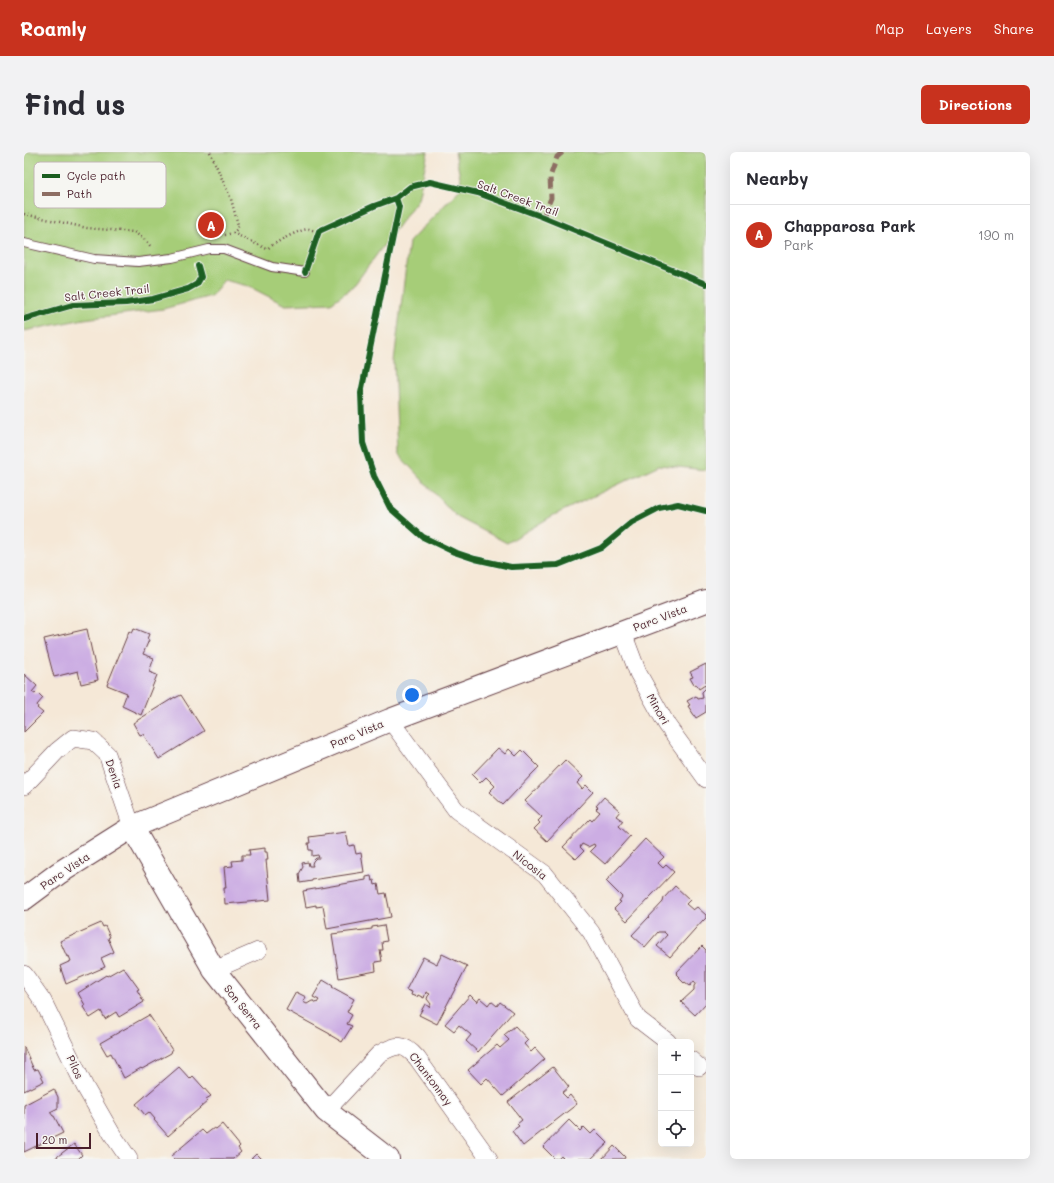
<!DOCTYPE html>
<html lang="en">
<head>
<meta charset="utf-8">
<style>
  :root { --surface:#fff; --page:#f2f2f3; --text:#2b2b33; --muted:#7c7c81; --line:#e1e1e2; --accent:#c8321e }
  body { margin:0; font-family:Mali,sans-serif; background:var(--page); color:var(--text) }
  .controls { position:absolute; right:12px; bottom:12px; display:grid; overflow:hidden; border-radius:6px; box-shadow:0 4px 16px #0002 }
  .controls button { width:36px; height:36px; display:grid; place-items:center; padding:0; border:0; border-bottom:1px solid var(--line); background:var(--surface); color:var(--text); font:20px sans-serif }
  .scale { position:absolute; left:12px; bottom:10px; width:55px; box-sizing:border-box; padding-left:4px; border:2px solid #4a1f2b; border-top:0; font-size:11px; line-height:14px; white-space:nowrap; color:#4a1f2b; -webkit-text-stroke:3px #f6f6f2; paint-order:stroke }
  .you { position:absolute; left:388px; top:543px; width:14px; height:14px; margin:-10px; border:3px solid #fff; border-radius:50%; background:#1a73e8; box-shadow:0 0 0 6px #1a73e833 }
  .badge { display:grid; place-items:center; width:26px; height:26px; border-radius:50%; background:var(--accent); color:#fff; font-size:13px; font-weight:700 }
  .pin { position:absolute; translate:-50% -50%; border:2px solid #fff; box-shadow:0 1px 4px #0006 }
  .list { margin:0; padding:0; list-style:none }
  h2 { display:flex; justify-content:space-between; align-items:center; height:52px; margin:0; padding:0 16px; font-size:17px }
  h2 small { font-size:13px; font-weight:400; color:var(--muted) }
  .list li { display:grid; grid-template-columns:26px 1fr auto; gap:12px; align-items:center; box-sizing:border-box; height:60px; padding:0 16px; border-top:1px solid var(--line) }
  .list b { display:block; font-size:15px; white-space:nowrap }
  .list p { margin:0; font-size:13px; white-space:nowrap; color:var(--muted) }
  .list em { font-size:13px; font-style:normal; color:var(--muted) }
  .icon { flex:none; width:22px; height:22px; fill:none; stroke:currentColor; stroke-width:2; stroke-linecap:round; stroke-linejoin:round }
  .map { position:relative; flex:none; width:682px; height:1007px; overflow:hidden; border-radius:6px }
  header { display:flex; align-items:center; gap:24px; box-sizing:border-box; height:56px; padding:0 20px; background:var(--accent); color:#fff }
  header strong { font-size:19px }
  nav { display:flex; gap:22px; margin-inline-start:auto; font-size:14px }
  .intro { display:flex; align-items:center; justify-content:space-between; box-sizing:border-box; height:96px; padding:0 24px }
  h1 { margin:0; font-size:28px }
  .button { padding:10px 18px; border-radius:6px; background:var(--accent); color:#fff; font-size:14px; font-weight:700 }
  main { display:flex; gap:24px; padding:0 24px }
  aside { flex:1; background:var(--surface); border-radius:6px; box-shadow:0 4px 16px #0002 }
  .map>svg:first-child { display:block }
  .green { fill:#a6cd78; stroke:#787652 }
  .building { fill:#ccade3 }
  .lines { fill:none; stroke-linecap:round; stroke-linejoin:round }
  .lane-casing { stroke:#643d45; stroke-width:10 }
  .street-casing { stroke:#643d45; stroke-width:18 }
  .secondary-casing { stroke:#643d45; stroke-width:24 }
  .path { stroke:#643d45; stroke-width:2.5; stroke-dasharray:1 3; stroke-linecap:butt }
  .lane { stroke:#fff; stroke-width:8 }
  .street { stroke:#fff; stroke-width:17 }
  .secondary { stroke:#fff; stroke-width:22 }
  .quiet { stroke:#8d6e63; stroke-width:5; stroke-dasharray:10 5; stroke-linecap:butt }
  .cycleway-casing { stroke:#f6f6f2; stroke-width:8 }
  .cycleway { stroke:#1b5e20; stroke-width:6 }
  .labels { text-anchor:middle; stroke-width:3; stroke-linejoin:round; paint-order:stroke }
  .street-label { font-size:11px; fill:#4a1f2b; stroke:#f6f6f2 }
  .key { fill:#f6f6f2; stroke:#c2b6b6; stroke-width:1 }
  .key-label { font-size:11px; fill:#4a1f2b }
</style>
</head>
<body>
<header>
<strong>Roamly</strong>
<nav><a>Map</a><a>Layers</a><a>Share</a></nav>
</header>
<div class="intro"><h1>Find us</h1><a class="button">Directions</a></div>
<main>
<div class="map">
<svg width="682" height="1007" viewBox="0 0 682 1007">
  <rect width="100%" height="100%" fill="#f6f6f2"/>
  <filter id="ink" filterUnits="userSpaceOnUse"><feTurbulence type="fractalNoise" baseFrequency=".025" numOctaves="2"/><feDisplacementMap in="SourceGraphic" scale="8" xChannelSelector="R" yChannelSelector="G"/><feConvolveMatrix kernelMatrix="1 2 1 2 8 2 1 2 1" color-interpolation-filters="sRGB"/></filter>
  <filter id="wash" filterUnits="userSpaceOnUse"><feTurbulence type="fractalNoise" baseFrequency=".012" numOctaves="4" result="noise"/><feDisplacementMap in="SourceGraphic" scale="16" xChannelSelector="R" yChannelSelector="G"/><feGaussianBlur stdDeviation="0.9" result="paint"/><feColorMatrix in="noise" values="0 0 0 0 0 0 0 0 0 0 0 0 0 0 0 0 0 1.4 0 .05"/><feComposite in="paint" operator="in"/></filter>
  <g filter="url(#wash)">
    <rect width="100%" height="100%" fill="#f5e8d7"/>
    <!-- green -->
    <path class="green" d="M0,0H404L394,47L328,136L307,151L261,153L224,134L200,128L187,144L139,157L60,167L0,179Z
      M431,0H682V318L635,313L528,364L483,391L433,365L374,302L370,209L385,90L438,35Z"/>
    <g id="blocks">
      <!-- building -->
      <path class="building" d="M110,476L125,482L123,487L125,488L119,502L130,506L125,520L133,523L117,563L98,554L103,541L83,533L105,479L108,481Z
        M63,477L74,528L57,532L54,519L30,525L20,487Z
        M682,512V536L681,533L675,537L672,532L670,533L666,526L669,525L666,520Z
        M0,522L13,534L8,540L11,542L13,540L19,546L13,553L14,555L13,556L19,561L0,580Z
        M682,536V560L672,566L664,554L666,553L663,549L672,544L674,547L679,546L678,540Z
        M157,543L180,579L135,607L119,582L116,583L109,571L151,545V546Z
        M474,596L481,602L485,597L492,604L498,598L515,615L508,622L479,653L465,640L471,634L462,625L456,631L448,623Z
        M541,608L559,625L553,631L558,637L562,633L569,640L523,689L510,677L516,671L514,669L518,665L501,649Z
        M580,645L596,659L592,664L599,669L595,674L606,684L581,712L566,699L571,694L570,692L564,695L558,692L556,695L560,699L552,707L539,695L566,667L568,669L576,660L572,657L574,655L572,654Z
        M322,680L325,694L330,693L332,702L337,701L340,720L288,728V729L276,731L275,722L279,715L278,711L284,710L285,714H289L288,712L289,709L292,706H295L294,703L288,704V698H285L284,691H286L285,685Z
        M621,687L640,705L634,711L639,716L642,713L650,720L603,769L590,757L597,750L595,749L598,745L582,729Z
        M241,696V700H243L244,708H242L246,748L201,752L200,736H202L200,715L209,714L208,709L218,708V703H226L225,698Z
        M347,724L348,729L350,728L351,733L354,732L356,742L362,741L367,765L303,777L299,754L292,755V753L282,755L279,739L342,728V725Z
        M651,734L666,748L662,752L669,758L673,755L682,763V766L679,769V768L646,805L633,794L643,783L640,780H634L621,795L608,783L639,750L640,746Z
        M77,771L79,775L81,774L86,785L84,786L90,800L77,806L81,815L42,832L36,814L47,809L45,804L43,805L36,789Z
        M360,773L363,789L358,790L359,798H356L358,809L351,810L352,819L315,826L308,782L348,777V775Z
        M678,794L682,798V851L671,863L657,850L670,838V834L672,831L670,829L666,834L661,830L660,831L655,826L656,825L652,821Z
        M418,802L443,814L413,872L395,863L401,852L405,855L407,852L403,847L404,844L406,842L402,840L400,846L394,843L393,845L387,843L388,840L382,838L399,805L413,812Z
        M99,815L115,837L113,838L120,850L95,865L92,860L81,867L77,859L66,866L59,855L61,853L54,841L82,823L83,824Z
        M299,828L309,834L308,835L330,847L323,860L328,863L323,872L328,874L318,890L306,883V882L262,858L272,840L282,845L279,850L283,852L288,849H290L293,851L295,848L289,845Z
        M446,843L453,850L456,846L464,853L467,849L473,854L476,850L489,860L454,900L442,889L447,883L435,873L430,879L421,872Z
        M125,863L148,898L147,901L118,917L117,916L100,926L87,901L83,903L76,891Z
        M491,874L504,888L500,892L507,900L511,896L521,907L479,944L463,926L457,932L444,918L473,893L476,896L485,888L480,883Z
        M0,895L10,918L14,917L20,929L0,939Z
        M155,915L166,927L169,924L187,944L182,947L184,949L144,984L130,968L131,967L125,960L121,963L112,952Z
        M529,915L545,935L538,941L543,946L546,943L553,952L499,994L488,979L495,974L493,972L498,968L484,950Z
        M30,937L34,945V956L26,960L29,964H30L39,981L0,1000V953Z
        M545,968L556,979L560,975L567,982L571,978L584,991L567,1007H537L539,1006L537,1004L534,1007H531L519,995Z
        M198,972L216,994L214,996L217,1000L209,1007H150L147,1004L178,978L182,982L190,976L192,977Z
        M50,992L58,1003L54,1007H30Z
        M590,994L601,1005L600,1007H578Z
        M232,1002L237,1007H227Z"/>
    </g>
  </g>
  <g filter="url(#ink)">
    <use href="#blocks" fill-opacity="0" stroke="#643d45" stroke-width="1"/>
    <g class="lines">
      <defs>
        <path id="lane" d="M0,91L70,107L114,110L148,106L185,97H200L248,115L281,120"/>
        <path id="street" d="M599,481L614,521L643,573L682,627
          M366,568L432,658L521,722L567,780L614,867L644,890
          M0,634L33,599L49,586L69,589L83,602L108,675
          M190,818L234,799
          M0,822L19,849L61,935L88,982L105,1007
          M667,908L675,915
          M302,959L355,902C372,892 379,890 393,906L465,1007"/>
        <path id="secondary" d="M108,675L190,818L302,959L364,1007
          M0,747L35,721L108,675L366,568L682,449"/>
      </defs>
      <!-- lane casing -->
      <use href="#lane" class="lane-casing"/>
      <!-- street casing -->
      <use href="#street" class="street-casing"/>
      <!-- secondary casing -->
      <use href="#secondary" class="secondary-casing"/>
      <!-- path -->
      <path class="path" d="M186,0L207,47L214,73V76L209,81
        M0,62L63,76L110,80L121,88L128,96
        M201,83L209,81L243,97C250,91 276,77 285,77C288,78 292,79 295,79"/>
      <!-- lane -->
      <use href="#lane" class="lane"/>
      <!-- street -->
      <use href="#street" class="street"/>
      <!-- secondary -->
      <use href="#secondary" class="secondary"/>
      <!-- quiet -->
      <path class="quiet" d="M519,65L527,46L526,25L533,5L539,0"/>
      <defs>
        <path id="cycleway" d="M372,46L375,55L337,241L339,291L350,324L366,356L399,385L430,400L451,407L487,415L534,413L577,396L608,370L635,356L654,352L682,359
          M281,120L295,79L350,54L372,46L386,35L406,30L454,41L519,65L682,132
          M0,167L49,153L102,151L129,147L164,137L173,132L177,125L174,114"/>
      </defs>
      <!-- cycleway casing -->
      <use href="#cycleway" class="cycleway-casing"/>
      <!-- cycleway -->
      <use href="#cycleway" class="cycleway"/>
    </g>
  </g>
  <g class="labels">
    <!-- street labels -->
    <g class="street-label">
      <text transform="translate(494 46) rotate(20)" y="4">Salt Creek Trail</text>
      <text transform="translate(83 141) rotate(-6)" y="4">Salt Creek Trail</text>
      <text transform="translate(636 466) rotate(-21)" y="4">Parc Vista</text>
      <text transform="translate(634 557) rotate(60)" y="4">Minori</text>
      <text transform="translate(333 582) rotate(-23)" y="4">Parc Vista</text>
      <text transform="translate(90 622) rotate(71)" y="4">Denia</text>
      <text transform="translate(506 713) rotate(38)" y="4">Nicosia</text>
      <text transform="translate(41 719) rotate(-34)" y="4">Parc Vista</text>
      <text transform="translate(219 855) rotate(51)" y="4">Son Serra</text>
      <text transform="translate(51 915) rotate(65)" y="4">Pilos</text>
      <text transform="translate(407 927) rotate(53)" y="4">Chantonnay</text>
    </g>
  </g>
  <!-- legend -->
  <rect x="10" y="10" width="132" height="46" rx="6" class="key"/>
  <rect x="18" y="22" width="18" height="4" fill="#1b5e20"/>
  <rect x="18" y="40" width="18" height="4" fill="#8d6e63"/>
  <g class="key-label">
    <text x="43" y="28">Cycle path</text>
    <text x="43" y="46">Path</text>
  </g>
</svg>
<div class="controls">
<button>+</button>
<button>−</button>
<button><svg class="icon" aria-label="locate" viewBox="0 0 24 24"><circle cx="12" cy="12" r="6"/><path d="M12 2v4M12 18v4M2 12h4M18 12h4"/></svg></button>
</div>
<div class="scale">20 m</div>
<div class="you"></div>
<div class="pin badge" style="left:187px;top:73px">A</div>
</div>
<aside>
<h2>Nearby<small></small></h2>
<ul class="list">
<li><span class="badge">A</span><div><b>Chapparosa Park</b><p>Park</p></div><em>190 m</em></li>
</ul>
</aside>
</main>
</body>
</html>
